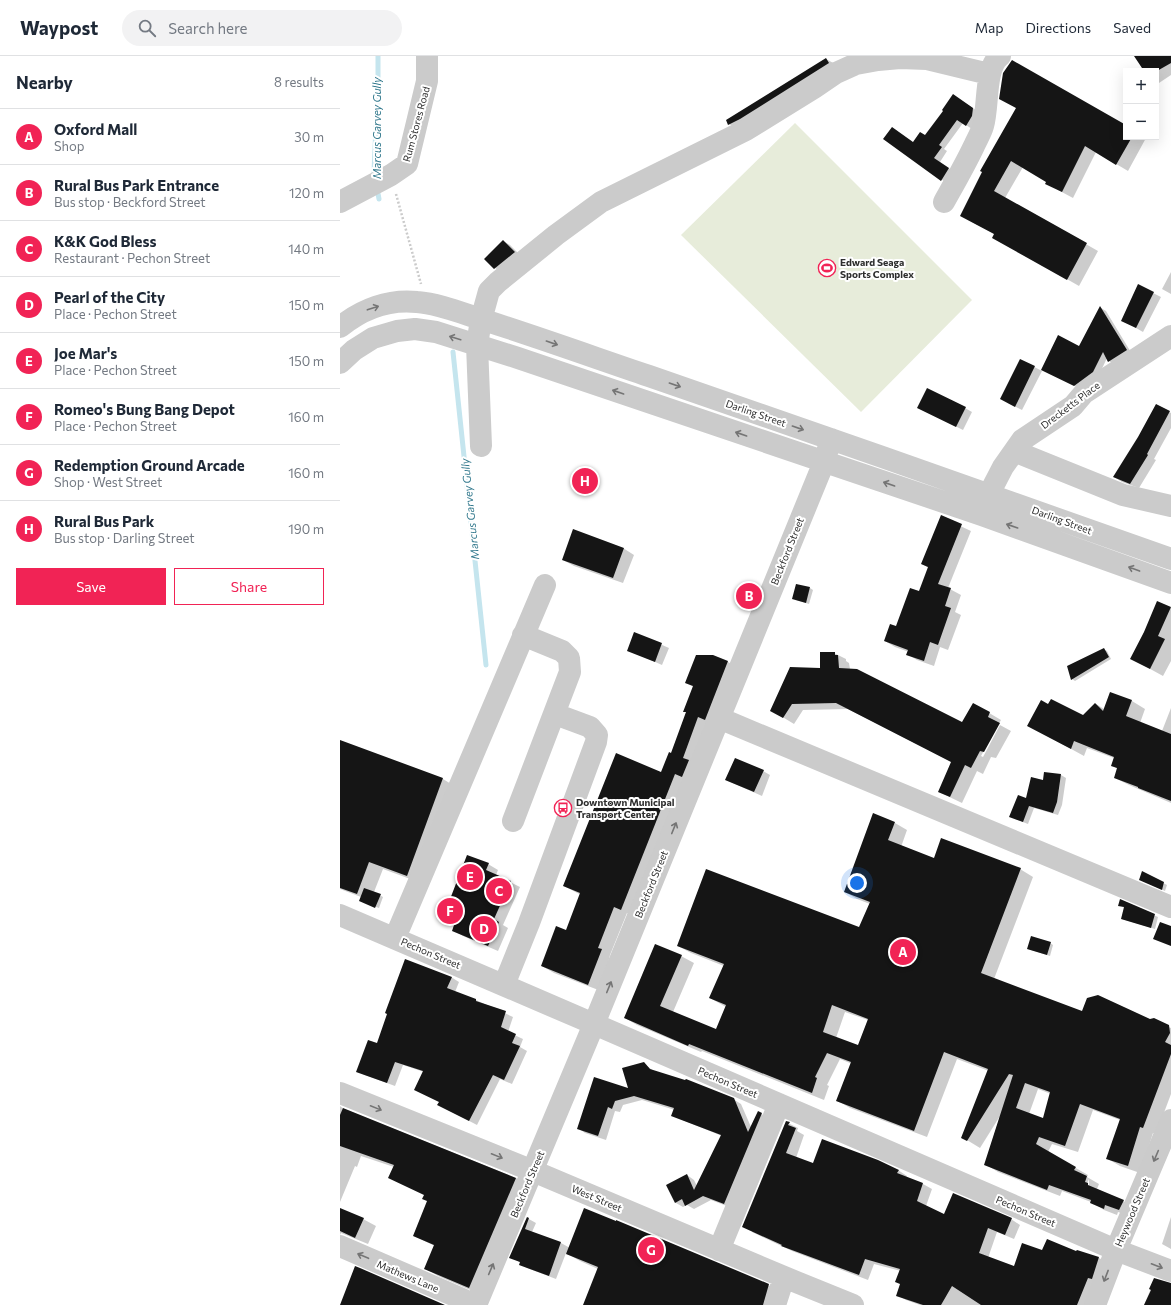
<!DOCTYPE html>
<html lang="en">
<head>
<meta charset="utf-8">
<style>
  :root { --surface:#fff; --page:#f2f2f3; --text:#1f2937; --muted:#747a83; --line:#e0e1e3; --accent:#f12355 }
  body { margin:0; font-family:Commissioner,sans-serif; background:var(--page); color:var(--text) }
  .controls { position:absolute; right:12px; top:12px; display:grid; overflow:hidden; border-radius:0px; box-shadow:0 4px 16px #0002 }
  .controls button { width:36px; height:36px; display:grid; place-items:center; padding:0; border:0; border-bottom:1px solid var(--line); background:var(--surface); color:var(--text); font:20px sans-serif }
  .you { position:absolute; left:517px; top:827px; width:14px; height:14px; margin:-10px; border:3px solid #fff; border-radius:50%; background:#1a73e8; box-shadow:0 0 0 6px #1a73e833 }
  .badge { display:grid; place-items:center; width:26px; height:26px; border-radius:50%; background:var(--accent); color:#fff; font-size:13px; font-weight:700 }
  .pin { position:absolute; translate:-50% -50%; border:2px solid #fff; box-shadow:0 1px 4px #0006 }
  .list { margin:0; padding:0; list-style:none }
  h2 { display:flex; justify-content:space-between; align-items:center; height:52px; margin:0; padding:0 16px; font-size:17px }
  h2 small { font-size:13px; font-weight:400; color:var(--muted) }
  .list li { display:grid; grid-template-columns:26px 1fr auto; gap:12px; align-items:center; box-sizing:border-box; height:56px; padding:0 16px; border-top:1px solid var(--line) }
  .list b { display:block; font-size:15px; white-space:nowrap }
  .list p { margin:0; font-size:13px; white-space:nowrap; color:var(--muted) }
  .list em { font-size:13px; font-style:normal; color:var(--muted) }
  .actions { display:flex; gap:8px; padding:12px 16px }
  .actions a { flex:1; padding:9px 0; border:1px solid var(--accent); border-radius:0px; text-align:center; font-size:14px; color:var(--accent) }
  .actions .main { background:var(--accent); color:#fff }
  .icon { flex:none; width:22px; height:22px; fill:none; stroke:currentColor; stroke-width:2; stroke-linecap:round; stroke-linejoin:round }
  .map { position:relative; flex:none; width:831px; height:1249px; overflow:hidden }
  header { display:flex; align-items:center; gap:24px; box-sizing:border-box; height:56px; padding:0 20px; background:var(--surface); border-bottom:1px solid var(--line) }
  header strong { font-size:19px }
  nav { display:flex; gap:22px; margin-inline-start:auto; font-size:14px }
  .search { width:280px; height:36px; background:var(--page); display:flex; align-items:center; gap:10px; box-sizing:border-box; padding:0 14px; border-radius:22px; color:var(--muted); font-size:15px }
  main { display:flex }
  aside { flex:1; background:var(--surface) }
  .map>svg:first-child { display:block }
  .green { fill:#e7ecda }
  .shadow { fill:#0003; fill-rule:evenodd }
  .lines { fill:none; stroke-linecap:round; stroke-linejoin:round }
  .stream { stroke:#c5e5ee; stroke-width:5 }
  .building { fill:#151515; fill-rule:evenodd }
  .path { stroke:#cbcbcb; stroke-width:2.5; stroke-dasharray:2 2; stroke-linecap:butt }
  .minor { stroke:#cbcbcb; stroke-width:22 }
  .oneway { stroke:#757575 }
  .labels { text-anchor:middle; stroke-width:4; stroke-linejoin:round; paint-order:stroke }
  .street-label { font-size:10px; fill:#2e2e2e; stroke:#fff }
  .poi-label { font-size:10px; font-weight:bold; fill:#2e2e2e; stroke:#fff; text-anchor:start }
  .water-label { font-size:11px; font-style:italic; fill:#347a8e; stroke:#fff }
</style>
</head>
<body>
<header>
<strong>Waypost</strong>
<div class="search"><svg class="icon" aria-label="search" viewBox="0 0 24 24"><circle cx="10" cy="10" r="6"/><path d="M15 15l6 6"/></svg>Search here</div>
<nav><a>Map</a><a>Directions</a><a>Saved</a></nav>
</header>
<main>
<aside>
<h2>Nearby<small>8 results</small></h2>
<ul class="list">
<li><span class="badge">A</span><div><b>Oxford Mall</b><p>Shop</p></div><em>30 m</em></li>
<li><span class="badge">B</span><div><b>Rural Bus Park Entrance</b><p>Bus stop · Beckford Street</p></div><em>120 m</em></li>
<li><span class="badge">C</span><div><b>K&amp;K God Bless</b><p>Restaurant · Pechon Street</p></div><em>140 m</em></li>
<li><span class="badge">D</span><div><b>Pearl of the City</b><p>Place · Pechon Street</p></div><em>150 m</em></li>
<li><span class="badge">E</span><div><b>Joe Mar's</b><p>Place · Pechon Street</p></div><em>150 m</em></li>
<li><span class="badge">F</span><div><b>Romeo's Bung Bang Depot</b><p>Place · Pechon Street</p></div><em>160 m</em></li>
<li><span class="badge">G</span><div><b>Redemption Ground Arcade</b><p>Shop · West Street</p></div><em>160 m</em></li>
<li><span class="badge">H</span><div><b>Rural Bus Park</b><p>Bus stop · Darling Street</p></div><em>190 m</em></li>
</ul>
<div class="actions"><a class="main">Save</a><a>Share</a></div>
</aside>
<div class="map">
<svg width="831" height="1249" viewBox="0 0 831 1249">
  <rect width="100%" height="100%" fill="#fff"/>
  <!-- green -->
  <path class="green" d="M455,67L632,244L521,356L341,179Z"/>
  <!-- shadow -->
  <path class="shadow" d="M795,0H831V19L819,27L816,25V15H804Z
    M486,3L497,9L400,74L389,68Z
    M619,43L639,56L632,73L623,67L604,93L607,95L600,106L614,116L608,128L545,83L573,87L585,80Z
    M677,52L786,70V81L806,82L788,115L756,96L733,142L718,134L707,125L683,111L665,142L758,195L739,230L653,181L655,178L632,166Z
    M163,185L170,189L181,200L162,216L155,212Z
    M831,216V238L822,233Z
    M799,230L821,241L803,276L789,268Z
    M761,252L766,255L792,298L775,309L769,305L767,302L759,319L740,332L708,317L739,291Z
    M681,304L702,315L682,354L668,347Z
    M816,349L831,357V372L814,403L816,404L799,432L782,426L774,421L799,381Z
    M625,352L632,356L623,374L585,355Z
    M601,461L631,475L608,532L621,539L615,556L621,559L608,594L600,591L594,610L577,604L567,598L569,596L555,591L545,585L557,571L579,536L589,512L582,508Z
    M283,492L294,499L283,527L234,510L223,504Z
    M470,532L473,534L469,548L456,544Z
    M818,546L831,552V605L823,620L792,603Z
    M295,577L329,592L322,609L288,594Z
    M763,593L767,595L771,603L735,625L732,623Z
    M494,597L506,603V605L509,607L510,613L623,668L634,648L661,664L641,700L643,701L660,669L671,675L656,702L651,701L643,718L637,715L622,747L599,736L612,706L508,653L463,654L454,668L431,654L481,613Z
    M373,600L388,606L400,613L294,860L287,857L270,899L261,935L214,917L202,910L227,875L241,839L224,830L322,717L331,698L347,656L354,631L346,627Z
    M770,637L792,645L805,653L800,667L822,675L831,652V747L789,729L775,722L778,713L772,709L774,702L747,692L744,700L702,677L709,649L744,660L756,648L764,653Z
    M0,685L103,723L116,731L81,827L43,813L34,836L43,841L39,852L23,846L21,841L0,833Z
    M423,715L430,719L422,740L386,724Z
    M721,719L726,722L722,749L718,759L694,752L688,768L675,763L704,725Z
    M555,767L567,774L561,791L594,804L680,813L693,821L654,923L743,956L810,964L831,972V1038L816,1078L813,1077L800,1117L780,1110L768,1103L780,1064L753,1054L738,1096L712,1088L708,1096L748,1119L747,1121L759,1128L757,1133L783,1145L796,1152L792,1161L778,1156L777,1159L764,1154L751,1146L722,1135L720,1140L658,1116L645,1108L660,1060L640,1092L622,1081L649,1015L617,1003L587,1081L510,1052L498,1045L512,1008L500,1003L487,1029L489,1030L484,1044L362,995L361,996L297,969L285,962L341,900L354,907L333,956L377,975L386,951L370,942L384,910L351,897L338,890L520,872L530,848L517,843L505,836ZM505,956L528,964L518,990L496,982ZM698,1033L711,1038L704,1063L689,1058ZM749,1123V1128L747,1134L745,1133Z
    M148,808L158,814L156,819L180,831L163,869L168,872L158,895L123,880L113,874L115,870L103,863Z
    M802,816L827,829L825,835L803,825Z
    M781,845L818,861L815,873L782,863L785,852L779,849Z
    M710,887L713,889L710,900L688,893Z
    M111,921L119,926L115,936L136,944L173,961L168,976L183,983L180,991L187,995L172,1028L160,1023L137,1069L106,1053L100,1046L84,1016L63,1009L55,1030L25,1019L17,1015L38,988Z
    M303,1007L315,1016L393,1043L401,1048L411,1071L421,1058L429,1062L392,1152L371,1144L354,1153L347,1149L343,1151L336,1147L327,1130L347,1119L354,1124L357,1130L382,1080L340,1063L335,1054L302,1044L283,1049L280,1056L275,1055L266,1084L245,1077L238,1072L289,1034Z
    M0,1050L4,1053L176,1122L188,1130L142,1239L98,1220L86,1213L95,1190L74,1180L88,1145L85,1139L54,1111L21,1100L17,1111L15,1110L0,1146Z
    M446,1066L458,1072L457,1075L464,1079L456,1102L473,1108L558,1114L567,1120L566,1122L583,1128L592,1133L586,1150L605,1159L671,1163L680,1169L674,1183L657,1176L648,1202L675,1211L703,1195L737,1197L759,1202L768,1207L748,1249H580L566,1244L557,1239L561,1228V1215L534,1208L528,1224L452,1195L412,1176Z
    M0,1153L23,1163L36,1170L28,1188L1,1177L0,1179Z
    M831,1161V1193L822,1188Z
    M187,1162L196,1167L192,1176L221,1187L230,1192L428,1229L440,1236L436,1249H244L258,1213L240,1205L226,1197L216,1223L187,1212L180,1208L181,1207L171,1201Z
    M815,1223L831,1228V1249H804Z"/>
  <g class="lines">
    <!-- stream -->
    <path class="stream" d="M35,122L34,116L38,23V0
      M37,132L39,143
      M113,296L146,609"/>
  </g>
  <!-- building -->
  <path class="building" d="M794,0H831V7L817,15H804Z
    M486,2L489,7L400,63L388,69L386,64Z
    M672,4L786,69V81H792L776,109L745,90L722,136L705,128L706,126L671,105L654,135L747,187L727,224L652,182L654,178L620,160L642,116L640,115L676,52L659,43L663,17Z
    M613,38L633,52L632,60L626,70L617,64L599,89L602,91L594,102L609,112L601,125L543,83L552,71L573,86L580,76L585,79L603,55L602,54Z
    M163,184L175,196L154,213L144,203Z
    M798,228L814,236L796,272L781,265Z
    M760,250L787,294L768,306L763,296L753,316L734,330L701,314L718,279L739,290Z
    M680,303L695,310L675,351L660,343Z
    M587,332L626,351L616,371L577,352Z
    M816,348L830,355L807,398L808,399L790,428L773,421L798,381Z
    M601,459L622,468L598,528L611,532L605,550L611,552L598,589L590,586L584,605L566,599L568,594L544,585L550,568L556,570L570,532L579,535L588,511L581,508Z
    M233,473L284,492L273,522L222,504Z
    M456,528L470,531L466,547L452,543Z
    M817,545L831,551L818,580L825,583L810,613L790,603L804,576Z
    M294,576L322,587L315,606L287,595Z
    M764,592L769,601L731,624L727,610Z
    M480,596H495V599H498L499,612L517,613L622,666L633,647L650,656L648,661L660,667L644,696L640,695L631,712L625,709L610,741L598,736L611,706L496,647L452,648L443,662L430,655L450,611L480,612Z
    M356,599H373L388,605L365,664L358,661L343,702L349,704L342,721L335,718L281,854L274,851L258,892L262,893L248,929L201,910L216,870L226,874L240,837L223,830L276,697L321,716L329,696L331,697L346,656H343L353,630L345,627Z
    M770,636L792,644L786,660L831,678V745L798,732V731L774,722L777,712L771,710L774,701L734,685L731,693L687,670L701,644L708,648L711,643L743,659L755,647L763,655Z
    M0,684L103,722L67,820L29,806L17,838L0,832Z
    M395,702L424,714L414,736L385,724Z
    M704,716L721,718L717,746L713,757L689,750L683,766L669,761L678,739L686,742L691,721L703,724Z
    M533,757L555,766L548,784L594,802L601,782L681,812L641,917L742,955L747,942L758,939L810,963L814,962L829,969L830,977L825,986L831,989V998L803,1072L800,1071L788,1110L766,1103L780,1063L740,1048L725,1090L699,1081L696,1088L736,1111L734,1114L747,1120L745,1126L748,1127V1129L784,1144L779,1154L765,1149L764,1153L750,1147L751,1144L709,1129L707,1134L644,1109L673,1019L669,1018L627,1085L621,1082L648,1013L604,996L574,1075L496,1045L511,1006L487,997L475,1021L477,1022L472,1037L349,988L348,990L284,962L315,888L342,899L320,950L376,973L386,949L369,942L384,908L337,890L366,813L519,871L530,846L504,836ZM492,949L528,963L518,989L483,976ZM685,1027L710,1036L703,1062L676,1052Z
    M127,799L149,807L146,814L171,825L154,863L159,866L148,890L112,875L114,869L102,864Z
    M802,815L824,826L822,834L799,824Z
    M24,832L41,838L35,852L19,845Z
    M780,843L815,858L811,872L781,863L784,851L778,850Z
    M820,866L831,870V890L813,883Z
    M691,880L711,886L707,899L687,893Z
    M65,903L112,921L107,932L136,943V945L166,955L161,971L176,978L172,987L180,990L164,1024L153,1019L129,1065L97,1049L99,1046L74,1034L83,1015L55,1006L47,1027L16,1016L28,984L37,987L47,958L45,957Z
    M304,1006L310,1013L345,1024L346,1023L394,1042L408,1076L418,1055L422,1057L384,1148L363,1140L345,1150L342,1143L335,1147L326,1129L347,1118L354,1134L381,1079L331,1060L334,1052L294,1040L275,1045L272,1053L268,1051L258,1080L237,1073L254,1021L288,1032L282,1012Z
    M3,1052L176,1122L129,1232L84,1213L94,1189L73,1180L87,1145L82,1143L84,1139L48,1122L54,1109L0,1090V1059Z
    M446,1065L450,1066L448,1069L456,1072L446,1097L473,1107L482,1083L538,1104L559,1114L557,1117L583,1127L577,1145L604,1158L613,1137L672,1162L665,1179L648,1172L639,1197L674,1210L682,1187L702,1194L707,1183L736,1195L737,1194L759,1201L752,1223L748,1222L737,1249H641L612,1230L601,1249H583L556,1240L560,1228L555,1226L560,1213L525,1203L519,1219L441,1190L442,1189L402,1171Z
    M0,1152L24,1162L15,1182L0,1175Z
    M244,1152L276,1165V1164L429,1228L423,1249H243L258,1211L226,1198Z
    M187,1161L189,1162L185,1173L221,1186L209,1220L179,1209L180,1206L169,1202Z
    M15,1210L20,1212L105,1249H0Z
    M814,1222L831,1227V1249H804L811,1234L809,1233Z"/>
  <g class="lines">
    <!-- path -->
    <path class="path" d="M56,138L81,228"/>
    <!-- minor -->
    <path class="minor" d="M0,146L51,119L67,108L87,25V0
      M604,146C614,128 625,109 634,90C637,83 641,77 643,70C649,50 644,12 660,0
      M0,271C22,253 49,243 77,246C102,248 126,259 150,266C203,283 256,302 309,320C483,380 658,441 831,503
      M0,307L14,294L33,282L57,275L75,273L96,276L178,302L642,459L831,527
      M141,390L137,289L141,264L149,235L158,226L216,179L261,146L406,74L474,32L496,17L516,8L538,4L560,2L587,3L649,18
      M674,395L783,439L831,450
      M645,451L649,438L663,411L682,384L733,350L744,337L831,280
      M379,662L831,851
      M173,765L230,616L229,602L222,595L183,579
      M0,859L254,968L776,1194L831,1215
      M55,882L205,529
      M164,929L189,867L256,686L257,679L250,671L215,658
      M0,1037L193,1115L444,1221L513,1249
      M0,1190L136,1249
      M379,1194L439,1048
      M136,1249L254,968L484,406L491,383
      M435,1249L444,1221
      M755,1249L776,1194L831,1064"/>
  </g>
  <!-- one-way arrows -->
  <defs><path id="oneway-shaft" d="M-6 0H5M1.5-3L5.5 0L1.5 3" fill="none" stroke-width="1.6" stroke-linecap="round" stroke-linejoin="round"/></defs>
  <g class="oneway">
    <use href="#oneway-shaft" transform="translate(33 252) rotate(-18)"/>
    <use href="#oneway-shaft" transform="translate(115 282) rotate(-163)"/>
    <use href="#oneway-shaft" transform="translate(212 287) rotate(19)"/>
    <use href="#oneway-shaft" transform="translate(335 329) rotate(19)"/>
    <use href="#oneway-shaft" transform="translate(278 336) rotate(-161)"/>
    <use href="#oneway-shaft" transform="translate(458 372) rotate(19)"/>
    <use href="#oneway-shaft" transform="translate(401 378) rotate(-161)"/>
    <use href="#oneway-shaft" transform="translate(549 428) rotate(-161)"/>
    <use href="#oneway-shaft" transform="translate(672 470) rotate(-161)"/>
    <use href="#oneway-shaft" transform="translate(794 513) rotate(-160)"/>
    <use href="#oneway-shaft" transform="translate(334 772) rotate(-68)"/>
    <use href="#oneway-shaft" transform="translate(269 931) rotate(-68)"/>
    <use href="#oneway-shaft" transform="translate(36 1052) rotate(22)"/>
    <use href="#oneway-shaft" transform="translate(157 1100) rotate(22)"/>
    <use href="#oneway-shaft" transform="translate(816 1100) rotate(113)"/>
    <use href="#oneway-shaft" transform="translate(23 1200) rotate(-157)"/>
    <use href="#oneway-shaft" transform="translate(817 1210) rotate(21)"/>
    <use href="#oneway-shaft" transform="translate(151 1213) rotate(-67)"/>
    <use href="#oneway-shaft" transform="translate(766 1220) rotate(111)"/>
  </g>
  <!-- icons -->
  <defs>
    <symbol id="stadium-ring" viewBox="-11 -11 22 22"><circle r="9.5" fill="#fff" stroke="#f12355" stroke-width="1.5"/><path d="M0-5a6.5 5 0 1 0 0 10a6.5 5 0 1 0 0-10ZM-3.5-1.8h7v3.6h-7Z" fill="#f12355"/></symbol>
    <symbol id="bus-ring" viewBox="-11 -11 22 22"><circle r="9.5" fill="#fff" stroke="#f12355" stroke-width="1.5"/><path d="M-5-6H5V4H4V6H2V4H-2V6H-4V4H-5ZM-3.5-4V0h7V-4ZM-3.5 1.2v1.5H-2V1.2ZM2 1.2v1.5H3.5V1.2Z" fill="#f12355"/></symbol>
  </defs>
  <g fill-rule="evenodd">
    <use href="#stadium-ring" x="477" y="202" width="20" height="20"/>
    <use href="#bus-ring" x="213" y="742" width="20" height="20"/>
  </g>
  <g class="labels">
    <!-- street labels -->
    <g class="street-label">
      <text transform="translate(76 68) rotate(-75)" y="4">Rum Stores Road</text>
      <text transform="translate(730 349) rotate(-37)" y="4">Drecketts Place</text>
      <text transform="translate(416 357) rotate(19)" y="4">Darling Street</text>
      <text transform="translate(722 464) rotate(20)" y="4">Darling Street</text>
      <text transform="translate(447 495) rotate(-68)" y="4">Beckford Street</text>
      <text transform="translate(311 828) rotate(-68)" y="4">Beckford Street</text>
      <text transform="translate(91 897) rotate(23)" y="4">Pechon Street</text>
      <text transform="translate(388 1026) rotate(23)" y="4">Pechon Street</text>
      <text transform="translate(187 1128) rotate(-67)" y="4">Beckford Street</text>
      <text transform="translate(257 1142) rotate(23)" y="4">West Street</text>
      <text transform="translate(686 1155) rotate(23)" y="4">Pechon Street</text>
      <text transform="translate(792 1156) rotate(-67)" y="4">Heywood Street</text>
      <text transform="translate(68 1220) rotate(23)" y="4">Mathews Lane</text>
    </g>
    <!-- poi labels -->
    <g class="poi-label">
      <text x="500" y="210">Edward Seaga<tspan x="500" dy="12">Sports Complex</tspan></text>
      <text x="236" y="750">Downtown Municipal<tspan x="236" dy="12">Transport Center</tspan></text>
    </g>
    <!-- water labels -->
    <g class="water-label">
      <text transform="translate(37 72) rotate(-90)" y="4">Marcus Garvey Gully</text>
      <text transform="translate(130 453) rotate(-96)" y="4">Marcus Garvey Gully</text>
    </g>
  </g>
</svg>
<div class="controls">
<button>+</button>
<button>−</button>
</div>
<div class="you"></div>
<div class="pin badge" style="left:563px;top:896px">A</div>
<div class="pin badge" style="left:409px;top:540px">B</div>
<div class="pin badge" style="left:159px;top:835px">C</div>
<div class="pin badge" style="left:144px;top:873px">D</div>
<div class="pin badge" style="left:130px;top:821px">E</div>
<div class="pin badge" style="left:110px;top:855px">F</div>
<div class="pin badge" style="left:311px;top:1194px">G</div>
<div class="pin badge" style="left:245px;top:425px">H</div>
</div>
</main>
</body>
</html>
